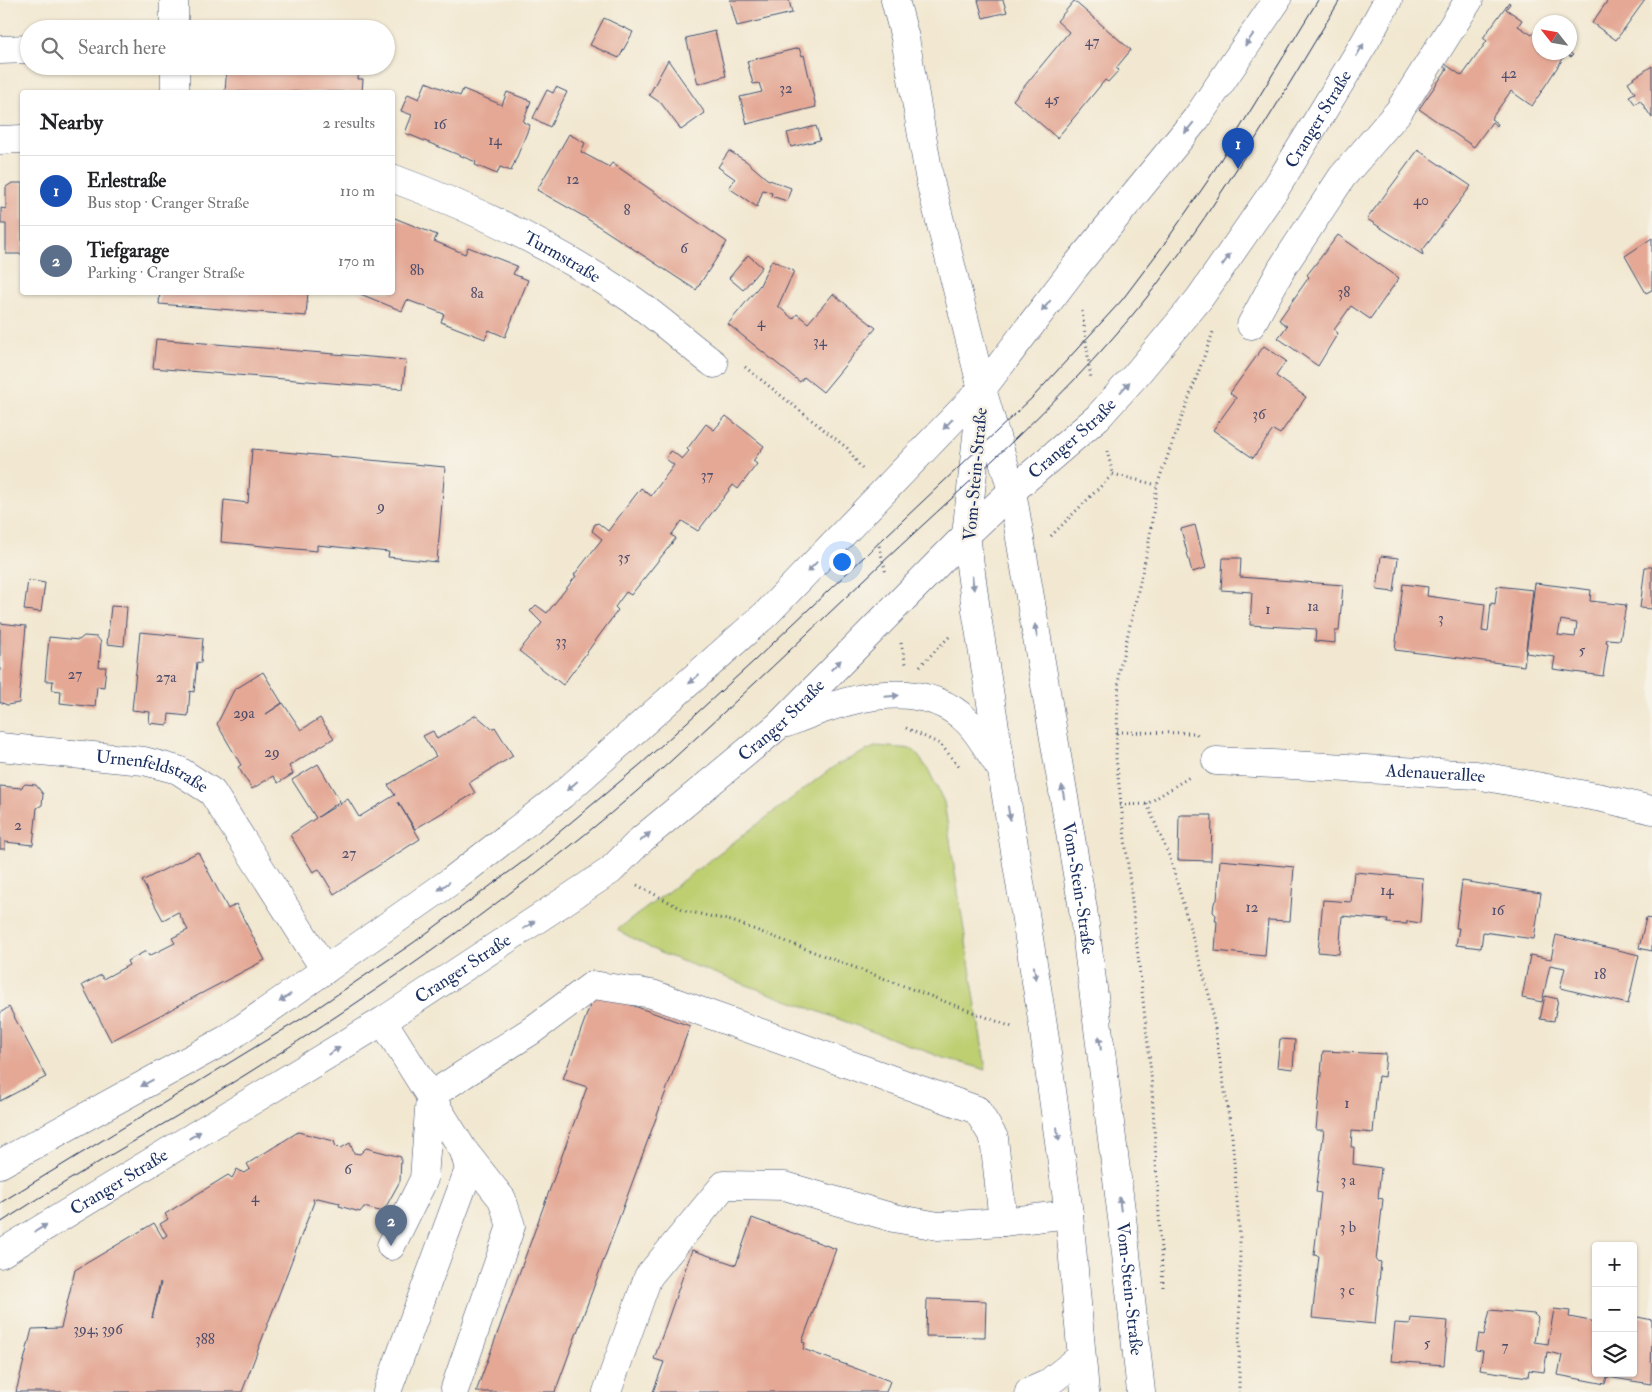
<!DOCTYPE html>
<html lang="en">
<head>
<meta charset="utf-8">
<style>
  :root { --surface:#fff; --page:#f6f6f6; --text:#202124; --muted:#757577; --line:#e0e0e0; --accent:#c8321e }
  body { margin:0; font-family:"IM FELL Double Pica",serif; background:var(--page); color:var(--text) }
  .controls { position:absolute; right:15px; bottom:15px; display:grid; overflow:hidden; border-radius:5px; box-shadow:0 1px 4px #0004 }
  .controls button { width:45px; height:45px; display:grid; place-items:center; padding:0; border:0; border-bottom:1px solid var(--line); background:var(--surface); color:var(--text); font:25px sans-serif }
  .compass { position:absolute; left:1532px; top:15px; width:45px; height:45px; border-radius:50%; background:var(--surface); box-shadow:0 1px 4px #0004; rotate:301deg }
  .you { position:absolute; left:841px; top:561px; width:18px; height:18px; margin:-12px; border:4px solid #fff; border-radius:50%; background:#1a73e8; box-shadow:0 0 0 8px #1a73e833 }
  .badge { display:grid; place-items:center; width:32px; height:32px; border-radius:50%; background:var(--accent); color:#fff; font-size:16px; font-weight:700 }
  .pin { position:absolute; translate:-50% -41px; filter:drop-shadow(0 1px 2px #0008) }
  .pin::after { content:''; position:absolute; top:26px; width:18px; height:15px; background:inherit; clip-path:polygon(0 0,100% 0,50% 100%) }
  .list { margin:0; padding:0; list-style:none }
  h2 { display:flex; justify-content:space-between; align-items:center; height:65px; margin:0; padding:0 20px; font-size:21px }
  h2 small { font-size:16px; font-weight:400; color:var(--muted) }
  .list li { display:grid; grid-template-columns:32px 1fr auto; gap:15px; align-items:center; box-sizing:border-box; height:70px; padding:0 20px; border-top:1px solid var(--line) }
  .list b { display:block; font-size:19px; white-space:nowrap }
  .list p { margin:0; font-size:16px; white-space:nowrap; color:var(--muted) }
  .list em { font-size:16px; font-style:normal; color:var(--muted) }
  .icon { flex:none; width:28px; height:28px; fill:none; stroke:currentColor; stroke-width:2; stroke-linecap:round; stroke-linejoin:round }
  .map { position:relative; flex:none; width:1652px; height:1392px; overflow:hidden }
  .search { position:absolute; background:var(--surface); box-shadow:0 1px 4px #0004; left:20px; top:20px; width:375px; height:55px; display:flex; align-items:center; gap:12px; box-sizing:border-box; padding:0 18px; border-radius:28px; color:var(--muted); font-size:19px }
  .panel { position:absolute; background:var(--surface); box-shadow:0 1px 4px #0004; left:20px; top:90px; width:375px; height:205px; border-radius:5px }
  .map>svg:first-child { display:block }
  .green { fill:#becf72; stroke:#6c7f68 }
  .building { fill:#e4a895; fill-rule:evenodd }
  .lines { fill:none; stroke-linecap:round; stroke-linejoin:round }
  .minor-casing { stroke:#3b4b6f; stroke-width:29 }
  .major-casing { stroke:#3b4b6f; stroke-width:29 }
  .path { stroke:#3b4b6f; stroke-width:3; stroke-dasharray:1 4; stroke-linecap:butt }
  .minor { stroke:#fff; stroke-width:28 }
  .major { stroke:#fff; stroke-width:28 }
  .tram { stroke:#1b2f5e; stroke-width:1 }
  .oneway { fill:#8d97ae }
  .labels { text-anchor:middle; stroke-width:5; stroke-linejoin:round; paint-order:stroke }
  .number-label { font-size:15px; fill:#4d4d6c }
  .street-label { font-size:18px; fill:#1b2f5e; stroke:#f7f3e8 }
</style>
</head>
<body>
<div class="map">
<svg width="1652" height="1392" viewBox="0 0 1652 1392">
  <rect width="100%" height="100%" fill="#f7f3e8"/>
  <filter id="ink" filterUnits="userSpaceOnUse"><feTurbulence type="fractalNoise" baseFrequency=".02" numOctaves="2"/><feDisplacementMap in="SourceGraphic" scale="10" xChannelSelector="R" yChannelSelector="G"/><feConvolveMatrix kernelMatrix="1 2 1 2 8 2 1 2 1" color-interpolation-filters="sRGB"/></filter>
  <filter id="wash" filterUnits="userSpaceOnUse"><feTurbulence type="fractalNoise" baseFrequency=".0096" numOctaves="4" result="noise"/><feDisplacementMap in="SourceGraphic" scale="20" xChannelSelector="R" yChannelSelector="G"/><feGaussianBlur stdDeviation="1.12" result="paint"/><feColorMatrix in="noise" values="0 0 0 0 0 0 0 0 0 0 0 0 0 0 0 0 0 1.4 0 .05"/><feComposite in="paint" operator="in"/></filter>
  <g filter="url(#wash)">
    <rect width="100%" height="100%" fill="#f2e8d1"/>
    <!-- green -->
    <path class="green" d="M877,746L913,749L928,769L944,802L986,1070L944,1058L660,953L617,930L836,765Z"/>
    <g id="blocks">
      <!-- building -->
      <path class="building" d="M730,0H789L792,13L737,26Z
        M978,0H1003L1007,12L983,18Z
        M1608,0H1645L1616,40L1592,23Z
        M1074,1L1131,50L1116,68L1119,70L1108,82L1105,80L1057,138L1013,100L1069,32L1057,21Z
        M1509,2L1510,4L1506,9L1522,20L1518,26L1532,35L1536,30L1540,32V52H1568L1573,55L1571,57L1566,54L1532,106L1511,91L1491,119L1498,124L1497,126L1492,122L1474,147L1419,109L1447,69L1443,66L1445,64L1462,76L1487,41L1483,38Z
        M604,18L633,32L619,58L590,45Z
        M715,31L726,76L698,84L686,38Z
        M799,48L802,56L804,55L816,107L747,124L740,97L762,92L759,83L753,84L747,61Z
        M668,60L705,113L681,130L661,103L649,95Z
        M227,66H359L358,79H363L362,92H225Z
        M1652,66V118L1640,100L1635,104L1629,96L1635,93L1628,82Z
        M426,82L460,96L463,89L502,105L507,92L531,101L523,122L530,125L511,171L500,167L497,174L475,165L476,162L405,133L412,115L401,111L408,94L419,99Z
        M556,87L567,92L550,127L533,118L547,90L553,93Z
        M816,126L820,140L791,147L787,133Z
        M569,134L585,143L581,152L609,167L612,163L727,242L696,290L583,216L537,190Z
        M1418,150L1471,186L1422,251L1423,255L1367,219Z
        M729,151L746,161L767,179L791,188L787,201L771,196L772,193L763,190L757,207L729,188L735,179L718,167Z
        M12,183H22V254H6V224H1V208L6,209V187Z
        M392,217L437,235L434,241L465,254L468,247L517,266L513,274L528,280L505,337L489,330L485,339L441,322L444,314L426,307L407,300L402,311L358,293L392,292Z
        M1338,235L1399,278L1370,319L1351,306L1334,330L1338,333L1318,366L1278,338L1287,326L1279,320L1309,277L1307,275Z
        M1652,238V290L1646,293L1625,256Z
        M748,255L762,267L743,290L729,278Z
        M772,260L794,271L778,306L793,319L797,314L808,323L833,294L876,328L823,392L804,377L800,382L728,324L760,285Z
        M160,292H308L306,316L159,304Z
        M156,339L406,360L403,389L153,368Z
        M1264,346L1286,361L1276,376L1306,397L1280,434L1273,430L1253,458L1213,430L1236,398L1230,393Z
        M726,416L764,446L753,461L757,464L738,489L733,485L698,531L682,521L671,535L676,538L631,595L626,592L615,607L618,610L563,685L519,651L542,623L530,611L536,605L547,613L576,576L574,575L602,539L592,531L595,524L598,523L608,531L641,488L651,496L674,465L666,459L669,452L672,451L682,459L689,451L687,449L706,424L714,430Z
        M252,449L445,467L437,562L388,557L389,552L317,545V551L221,542L224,500L248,503Z
        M1195,525L1206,568L1192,572L1181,529Z
        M1381,556L1398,558L1394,592L1377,590Z
        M1223,558H1241L1240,577L1343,585L1339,631H1335V643L1315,641L1316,629L1250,625L1252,592L1221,590Z
        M1645,567H1652V609L1640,608Z
        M28,580L45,583L41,612L24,610Z
        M1535,583L1591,590L1590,601L1626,605L1620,640L1607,639L1606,642L1608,643L1603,676L1553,669L1555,657L1526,653ZM1561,620L1577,623L1575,637L1558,635Z
        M1403,584L1428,587L1427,596L1485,604L1482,631L1488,632L1491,603L1495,604L1497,586L1533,590L1524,666L1395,650Z
        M111,606L127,607L124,646L107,644Z
        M0,623L26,626L19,703L7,705L0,702Z
        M140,632L203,638L201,663L197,662L194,692L190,691L188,716L169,714L168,725L149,723L150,712L132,710Z
        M84,636L97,637L101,642L99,667H106L104,687L97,686L95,707L60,703L61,691L52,690L53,681H45L49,637L79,640Z
        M263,672L282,703L266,714L283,703L301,730L320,718L334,738L289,766L293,774L278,783L273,776L252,789L238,767L241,765L217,724L234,690Z
        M476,715L492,729L495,727L513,756L469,783L475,793L415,829L398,802L420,839L334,894L319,869L313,872L290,835L316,818L292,780L318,764L340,801L318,817L348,799L359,817L395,795L388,785L436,756L423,736L433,731L437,739Z
        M25,784L36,785L43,794L42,805L37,808L33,845L5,842V849H0V786L21,788Z
        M1179,815H1212L1211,861L1178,860Z
        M198,852L228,909L236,904L265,960L111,1041L82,985L101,975L103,979L129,965L127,961L146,951L149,956L175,943L172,938L188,930L178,912L163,920L142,881Z
        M1220,860L1294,867L1290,921L1268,920L1265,956L1215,951L1217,921H1215L1216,915L1213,912L1214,903L1217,900Z
        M1354,872L1423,878L1420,923L1407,921V924L1387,923L1388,920L1342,916L1339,954L1318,952L1323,900L1351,902Z
        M1462,881L1541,893L1534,939L1483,932L1481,948L1456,945L1459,928H1456Z
        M1646,918L1652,919V951L1639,948Z
        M1556,935L1639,955L1628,1004L1560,988L1565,968L1550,965L1542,1002L1522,998L1530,955L1551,959Z
        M595,992L690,1026L555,1392H476L587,1087L563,1079Z
        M1545,996L1558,999L1554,1021L1540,1019Z
        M9,1007L46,1077L0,1101V1013Z
        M1280,1039L1295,1040L1293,1069L1277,1067Z
        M1323,1051L1386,1054L1384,1077L1378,1076L1373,1133L1352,1131L1351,1147H1354L1353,1164L1381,1168L1378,1198L1383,1199L1376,1261L1381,1262L1375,1324L1312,1318L1319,1256L1314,1255L1321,1193L1316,1192L1324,1130H1316Z
        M298,1132L334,1141L336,1147L341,1148L350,1143L354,1153L360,1154L366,1148L401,1157L400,1181L383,1212L364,1207L360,1212L339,1206L340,1203L317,1198L313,1199L314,1202L242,1392H16L32,1329L61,1328L75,1270L154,1223L163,1238L167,1235L160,1224L168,1219L165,1214L228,1175L232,1178L237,1169L244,1173L250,1169L247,1164ZM160,1282L161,1283L152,1318Z
        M752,1218L836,1249L802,1342L805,1343L803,1349L890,1381L886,1392H653L664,1362L654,1359L692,1250L736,1265Z
        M927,1299L986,1301L985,1337L926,1336Z
        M1554,1309L1570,1311L1569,1317L1596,1322V1373H1633V1316L1652,1320L1651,1384L1607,1377L1605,1384L1558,1375L1562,1355L1547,1352L1544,1372L1529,1370L1528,1377L1480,1370L1483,1351L1476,1350L1479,1334L1484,1335L1490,1310L1534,1314L1538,1318L1534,1342L1548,1344Z
        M1411,1318L1448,1321L1444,1365L1391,1361L1395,1323L1410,1324Z"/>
    </g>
  </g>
  <g filter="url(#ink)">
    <use href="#blocks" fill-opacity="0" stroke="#3b4b6f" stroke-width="1"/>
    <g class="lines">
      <defs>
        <g id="minor">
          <path d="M174,0V29"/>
          <path d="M0,50L29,49"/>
          <path d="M175,66V92"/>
          <path d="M0,140L22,139"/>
          <path id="s1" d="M392,178C476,209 556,248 630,298C659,318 686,343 714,364"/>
          <path d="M1251,325L1282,268L1342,177L1399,111L1469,0"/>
          <path id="s2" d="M0,747L144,761L178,770L212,792L325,970"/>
          <path id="s3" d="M1216,761L1476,775L1602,798L1652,810"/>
          <path d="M383,1021L430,1096L424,1179L391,1246"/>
          <path d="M455,1388L511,1226L502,1199L464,1151L430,1096L531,1031L593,985L652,994L977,1110L994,1138L1003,1222"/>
          <path d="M387,1392L469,1169L464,1151"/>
          <path d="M607,1392L648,1277L724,1185L785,1186L894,1218L938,1226L1003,1222L1069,1214"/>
          <path d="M1029,1392L1047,1384L1081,1357"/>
        </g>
        <g id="major">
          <path id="s4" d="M895,0L905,38L930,181L982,389L1012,491L1083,909L1123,1226L1141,1392"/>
          <path d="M981,400L966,535L976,610L1043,1025L1069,1214L1085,1392"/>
          <path d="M787,723C841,700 919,673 968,722C980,734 989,752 999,766"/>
          <path d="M0,1164L227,1039L451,881L562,795L767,613L982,389L1075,267L1196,119L1277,0"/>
          <path id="s5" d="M0,1254L383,1021L610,871L642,839L778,726L966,535L1012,491L1098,417L1135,376L1199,299L1276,188L1365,42L1388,0"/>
        </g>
      </defs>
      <!-- minor casing -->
      <use href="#minor" class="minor-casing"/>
      <!-- major casing -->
      <use href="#major" class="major-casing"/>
      <!-- path -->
      <path class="path" d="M1082,311L1091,379
        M745,367L847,448L862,469
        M1107,451L1113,474
        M1113,474L1157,485
        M1051,536L1113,474
        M878,541L886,574
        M901,643L906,664
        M920,666L949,637
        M906,728L940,744L960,767
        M1117,732L1196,733L1199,737
        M1147,804L1170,858L1210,998L1232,1136L1240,1239L1239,1392
        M1120,805L1147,804L1191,776
        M637,885L686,911L732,921L1012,1027
        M1163,1287L1151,1072L1116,758L1119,672L1148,548L1157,485L1213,332"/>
      <!-- minor -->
      <use href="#minor" class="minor"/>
      <!-- major -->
      <use href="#major" class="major"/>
      <!-- tram -->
      <path class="tram" d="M0,1203L301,1019L413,943L528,858L641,764L754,661L1034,396L1122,300L1162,247L1207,182L1318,0
        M0,1223C80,1171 164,1125 245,1075C315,1031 385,985 452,936C523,884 595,829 661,770C736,702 809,632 883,562C977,474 1076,389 1155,287C1224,196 1281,97 1340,0"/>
    </g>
    <!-- one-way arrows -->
    <defs><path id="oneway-solid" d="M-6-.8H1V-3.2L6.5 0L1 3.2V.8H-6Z" transform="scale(1.25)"/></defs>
    <g class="oneway">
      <use href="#oneway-solid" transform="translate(1249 40) rotate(125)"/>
      <use href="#oneway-solid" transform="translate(1360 50) rotate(-59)"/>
      <use href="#oneway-solid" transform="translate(1189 128) rotate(129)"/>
      <use href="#oneway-solid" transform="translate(1226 260) rotate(-55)"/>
      <use href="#oneway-solid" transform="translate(1046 306) rotate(128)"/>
      <use href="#oneway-solid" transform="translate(1125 387) rotate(-48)"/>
      <use href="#oneway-solid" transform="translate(948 424) rotate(133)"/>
      <use href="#oneway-solid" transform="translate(812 567) rotate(134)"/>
      <use href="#oneway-solid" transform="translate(973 583) rotate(83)"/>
      <use href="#oneway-solid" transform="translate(1036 631) rotate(-100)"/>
      <use href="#oneway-solid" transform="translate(836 665) rotate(-45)"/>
      <use href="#oneway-solid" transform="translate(694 679) rotate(138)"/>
      <use href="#oneway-solid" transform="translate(892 696) rotate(-5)"/>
      <use href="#oneway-solid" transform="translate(572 786) rotate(139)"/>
      <use href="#oneway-solid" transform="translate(1063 792) rotate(-100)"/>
      <use href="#oneway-solid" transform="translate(1009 813) rotate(81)"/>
      <use href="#oneway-solid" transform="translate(645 837) rotate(-41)"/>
      <use href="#oneway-solid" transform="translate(444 886) rotate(145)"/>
      <use href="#oneway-solid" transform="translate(529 925) rotate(-33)"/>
      <use href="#oneway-solid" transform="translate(1035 973) rotate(81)"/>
      <use href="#oneway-solid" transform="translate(285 998) rotate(145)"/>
      <use href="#oneway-solid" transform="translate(1100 1043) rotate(-97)"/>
      <use href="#oneway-solid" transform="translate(334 1051) rotate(-31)"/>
      <use href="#oneway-solid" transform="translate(147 1083) rotate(151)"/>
      <use href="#oneway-solid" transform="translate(1058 1134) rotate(82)"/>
      <use href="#oneway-solid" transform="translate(195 1135) rotate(-31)"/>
      <use href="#oneway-solid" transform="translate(1120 1204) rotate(-97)"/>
      <use href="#oneway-solid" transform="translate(41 1228) rotate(-32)"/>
    </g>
  </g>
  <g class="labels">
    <!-- number labels -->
    <g class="number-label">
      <text x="1092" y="46">47</text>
      <text x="1509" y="78">42</text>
      <text x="786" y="93">32</text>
      <text x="1052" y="104">45</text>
      <text x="440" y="129">16</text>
      <text x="495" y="145">14</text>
      <text x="573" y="184">12</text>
      <text x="1421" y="205">40</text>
      <text x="627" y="215">8</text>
      <text x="684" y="253">6</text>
      <text x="417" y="275">8b</text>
      <text x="1344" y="297">38</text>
      <text x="477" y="298">8a</text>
      <text x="761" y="327">4</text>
      <text x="820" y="346">34</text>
      <text x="1259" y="419">36</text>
      <text x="707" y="480">37</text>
      <text x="381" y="511">9</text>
      <text x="624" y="562">35</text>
      <text x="1313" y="611">1a</text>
      <text x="1268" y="614">1</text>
      <text x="1441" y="623">3</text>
      <text x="561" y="646">33</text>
      <text x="1582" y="655">5</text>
      <text x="75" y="679">27</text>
      <text x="166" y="682">27a</text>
      <text x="244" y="718">29a</text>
      <text x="272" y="757">29</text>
      <text x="18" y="830">2</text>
      <text x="349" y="858">27</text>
      <text x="1387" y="895">14</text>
      <text x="1252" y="912">12</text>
      <text x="1498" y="915">16</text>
      <text x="1600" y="979">18</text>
      <text x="1347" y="1108">1</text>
      <text x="348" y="1174">6</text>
      <text x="1348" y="1185">3 a</text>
      <text x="255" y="1202">4</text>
      <text x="1348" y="1232">3 b</text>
      <text x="1347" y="1295">3 c</text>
      <text x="98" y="1334">394; 396</text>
      <text x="205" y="1344">388</text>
      <text x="1427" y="1348">5</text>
      <text x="1505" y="1351">7</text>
    </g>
    <!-- street labels -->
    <g class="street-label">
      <text dy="6" stroke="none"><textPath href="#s5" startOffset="1759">Cranger Straße</textPath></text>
      <text dy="6" stroke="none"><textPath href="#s1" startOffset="188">Turmstraße</textPath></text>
      <text dy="6" stroke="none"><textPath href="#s5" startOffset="1354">Cranger Straße</textPath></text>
      <text transform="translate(975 474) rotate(-85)" y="6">Vom-Stein-Straße</text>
      <text dy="6" stroke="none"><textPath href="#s5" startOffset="949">Cranger Straße</textPath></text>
      <text dy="6" stroke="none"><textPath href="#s3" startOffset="220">Adenauerallee</textPath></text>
      <text dy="6" stroke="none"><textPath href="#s2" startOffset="155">Urnenfeldstraße</textPath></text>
      <text dy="6" stroke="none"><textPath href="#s4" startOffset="908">Vom-Stein-Straße</textPath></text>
      <text dy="6" stroke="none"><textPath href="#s5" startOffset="544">Cranger Straße</textPath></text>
      <text dy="6" stroke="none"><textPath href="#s5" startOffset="139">Cranger Straße</textPath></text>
      <text dy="6" stroke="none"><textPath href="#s4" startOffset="1312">Vom-Stein-Straße</textPath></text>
    </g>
  </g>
</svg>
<div class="controls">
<button>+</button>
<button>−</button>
<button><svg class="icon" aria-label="layers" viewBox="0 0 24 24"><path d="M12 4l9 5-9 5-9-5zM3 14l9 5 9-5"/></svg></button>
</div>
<svg class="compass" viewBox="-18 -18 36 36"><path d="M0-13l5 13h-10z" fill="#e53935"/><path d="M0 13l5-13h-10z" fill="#757577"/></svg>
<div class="you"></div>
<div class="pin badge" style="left:1238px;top:169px;background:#1a4fb4">1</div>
<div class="pin badge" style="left:391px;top:1246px;background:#5c6f8a">2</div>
<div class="search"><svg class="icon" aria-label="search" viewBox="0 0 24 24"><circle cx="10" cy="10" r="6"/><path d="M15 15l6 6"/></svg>Search here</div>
<section class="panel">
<h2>Nearby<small>2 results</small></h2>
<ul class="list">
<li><span class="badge" style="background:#1a4fb4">1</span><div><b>Erlestraße</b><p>Bus stop · Cranger Straße</p></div><em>110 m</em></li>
<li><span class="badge" style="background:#5c6f8a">2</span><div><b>Tiefgarage</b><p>Parking · Cranger Straße</p></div><em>170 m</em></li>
</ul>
</section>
</div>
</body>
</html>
